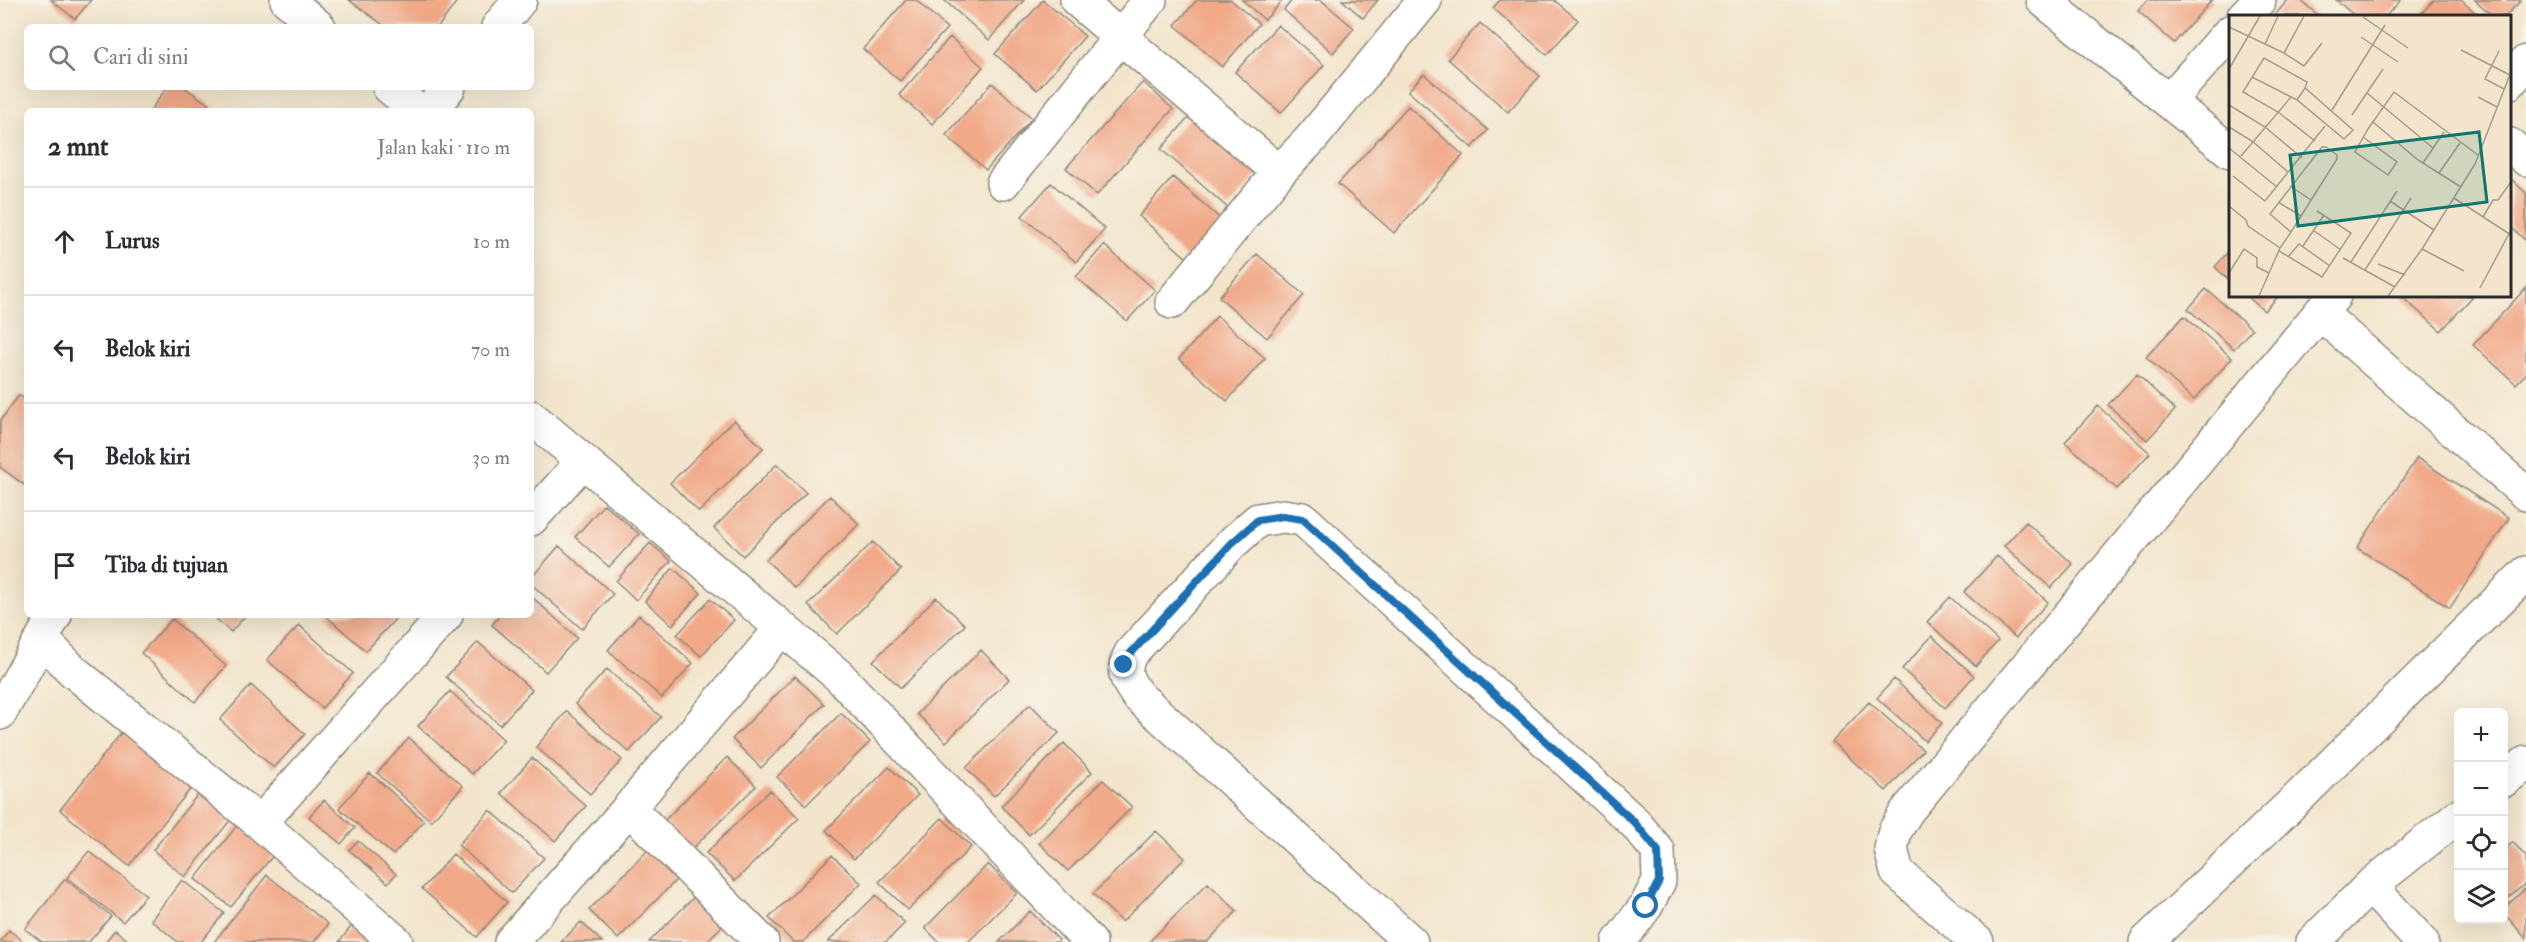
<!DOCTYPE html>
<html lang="id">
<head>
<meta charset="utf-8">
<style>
  :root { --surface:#fff; --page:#f2f2f3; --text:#2b2b33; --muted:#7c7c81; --line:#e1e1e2 }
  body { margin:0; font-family:"IM FELL Double Pica",serif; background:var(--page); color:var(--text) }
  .controls { position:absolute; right:18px; bottom:18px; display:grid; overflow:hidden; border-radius:9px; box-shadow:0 6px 24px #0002 }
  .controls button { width:54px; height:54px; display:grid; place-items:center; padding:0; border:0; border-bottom:2px solid var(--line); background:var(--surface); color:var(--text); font:30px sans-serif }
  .stop { position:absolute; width:18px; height:18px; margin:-14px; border:4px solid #1f6fb2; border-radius:50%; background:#fff }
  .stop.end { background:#1f6fb2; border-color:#fff; box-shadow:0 2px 6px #0008 }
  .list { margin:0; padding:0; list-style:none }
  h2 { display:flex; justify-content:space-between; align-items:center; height:78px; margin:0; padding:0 24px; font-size:26px }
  h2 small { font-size:20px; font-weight:400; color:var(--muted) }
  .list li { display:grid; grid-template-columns:39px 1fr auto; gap:18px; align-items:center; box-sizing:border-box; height:108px; padding:0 24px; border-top:2px solid var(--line) }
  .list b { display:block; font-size:22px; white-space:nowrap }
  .list em { font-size:20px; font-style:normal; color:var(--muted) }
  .icon { flex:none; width:33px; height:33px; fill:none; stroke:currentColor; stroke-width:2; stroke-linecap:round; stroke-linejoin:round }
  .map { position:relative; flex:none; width:2526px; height:942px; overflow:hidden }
  .search { position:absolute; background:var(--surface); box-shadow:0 6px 24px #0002; left:24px; top:24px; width:510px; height:66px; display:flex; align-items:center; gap:15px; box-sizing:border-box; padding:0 21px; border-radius:9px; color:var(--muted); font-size:22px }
  .panel { position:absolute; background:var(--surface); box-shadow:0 6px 24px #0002; left:24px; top:108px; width:510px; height:510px; border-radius:9px }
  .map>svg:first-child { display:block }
  .building { fill:#f1a988 }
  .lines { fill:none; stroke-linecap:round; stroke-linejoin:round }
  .minor-casing { stroke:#8f887c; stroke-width:36 }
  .minor { stroke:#fff; stroke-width:33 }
  .route { stroke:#1f6fb2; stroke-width:8 }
  .inset-road { fill:none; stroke:#a39b8c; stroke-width:1.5 }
  .view { fill:#0f766e; fill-opacity:0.15; stroke:#0f766e; stroke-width:3 }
  .inset-edge { fill:none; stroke:#2b2b2b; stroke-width:3 }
</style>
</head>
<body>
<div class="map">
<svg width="2526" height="942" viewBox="0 0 2526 942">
  <rect width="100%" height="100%" fill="#f7f3e8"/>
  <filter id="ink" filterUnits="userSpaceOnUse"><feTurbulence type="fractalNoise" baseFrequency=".0167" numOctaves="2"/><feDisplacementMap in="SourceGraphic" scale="12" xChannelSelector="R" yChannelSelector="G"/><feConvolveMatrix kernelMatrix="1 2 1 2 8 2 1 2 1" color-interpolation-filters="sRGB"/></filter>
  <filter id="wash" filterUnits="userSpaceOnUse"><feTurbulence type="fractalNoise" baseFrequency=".008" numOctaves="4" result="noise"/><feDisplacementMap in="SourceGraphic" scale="24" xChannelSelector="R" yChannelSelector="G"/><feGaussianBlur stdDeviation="1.35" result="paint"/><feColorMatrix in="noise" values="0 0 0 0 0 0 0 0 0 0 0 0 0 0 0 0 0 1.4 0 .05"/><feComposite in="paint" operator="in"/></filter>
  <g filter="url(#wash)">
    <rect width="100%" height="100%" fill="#f3e5cc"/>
    <g id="blocks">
      <!-- building -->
      <path class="building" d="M51,0H91L75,19Z
        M349,0H458L438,27H386Z
        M906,0H916L947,28L900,81L863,49Z
        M944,0H1024L989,40Z
        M1043,0L1085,36L1037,90L995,54Z
        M1197,0H1231L1259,24L1222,67L1175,25Z
        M1242,0H1283L1265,20Z
        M1292,0H1321L1354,28L1333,53L1284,10Z
        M1342,0H1378L1363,18Z
        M1500,0H1554L1578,20L1547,55L1493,8Z
        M2148,0H2212L2174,43L2138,11Z
        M2288,0H2300L2319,16H2274Z
        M2336,0H2401L2386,16H2355Z
        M2434,0H2461L2479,16H2419Z
        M2475,0H2521L2506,16H2493Z
        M1480,23L1540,76L1508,112L1448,59Z
        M1278,25L1324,65L1281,113L1235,72Z
        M950,37L983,67L932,124L899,95Z
        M1424,74L1488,130L1472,148L1408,91Z
        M1143,82L1173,109L1097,195L1066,168Z
        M992,83L1032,118L986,170L946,135Z
        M167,87H184L211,106L208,111H150Z
        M1408,106L1463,155L1394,233L1338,184Z
        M1192,114L1259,173L1228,208L1161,149Z
        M1173,177L1223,221L1188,259L1139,216Z
        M2510,178L2526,193V241L2510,226Z
        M1051,183L1105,229L1076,262L1022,216Z
        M1104,245L1155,290L1127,321L1076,277Z
        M2230,250V281L2215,267Z
        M1257,254L1304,295L1267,338L1219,297Z
        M2526,288V374L2516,384L2473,345Z
        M2206,289L2252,329L2234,349L2188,309Z
        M2247,296H2279L2264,311Z
        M2401,296H2473L2441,331Z
        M1217,316L1265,358L1227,401L1179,359Z
        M2184,316L2232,358L2194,400L2146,357Z
        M2137,374L2175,410L2147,440L2108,405Z
        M19,395L27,401V487L0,467V421Z
        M2098,406L2150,453L2117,489L2065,442Z
        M734,420L763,448L699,512L670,483Z
        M2417,458L2509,518L2450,608L2357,548Z
        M777,464L806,493L743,556L714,528Z
        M830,496L859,524L795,588L766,560Z
        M604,504L639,534L609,567L575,537Z
        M2026,522L2073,564L2051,588L2004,546Z
        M873,542L901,570L837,634L808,605Z
        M650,543L671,561L636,600L616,581Z
        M559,546L613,594L582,629L531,584V578Z
        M1997,556L2048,602L2016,638L1964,592Z
        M673,568L701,593L672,625L645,601Z
        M531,596L577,638L546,672L492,625L500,615H531Z
        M936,597L965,625L901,688L873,661Z
        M1950,597L1998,641L1976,666L1927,622Z
        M710,599L734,620L701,656L677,635Z
        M212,615H246L231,632Z
        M325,615H396L398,616L366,651Z
        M639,615L693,663L662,698L608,650Z
        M172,619L226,666L195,702L141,653Z
        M299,625L353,673L322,708L267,660Z
        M1932,636L1974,676L1945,708L1902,669Z
        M478,642L532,690L500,725L446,677Z
        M981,650L1009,679L946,742L917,714Z
        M607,669L661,717L629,752L575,704Z
        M795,676L824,704L761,768L732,739Z
        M1894,679L1942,723L1925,741L1877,698Z
        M251,685L305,734L274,768L220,720Z
        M450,691L504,740L472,774L418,726Z
        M1869,702L1923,750L1886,791L1832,742Z
        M1030,704L1059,733L994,796L966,768Z
        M567,711L622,760L590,794L536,747Z
        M841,713L870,742L806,805L777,777Z
        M130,722L200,777L129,866L60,810Z
        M409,738L463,786L431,821L377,773Z
        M1064,743L1092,772L1029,835L1001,806Z
        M727,757L756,786L692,849L664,821Z
        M532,758L586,806L555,841L501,793Z
        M889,767L918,795L854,859L826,830Z
        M370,773L424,821L393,855L339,808Z
        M1103,780L1132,807L1068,871L1039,843Z
        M203,788L235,814L185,877L153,850Z
        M770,790L799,818L735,881L706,853Z
        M324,800L355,828L341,844L309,817Z
        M490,810L544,858L512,893L458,845Z
        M942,818L971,847L908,910L879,882Z
        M238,824L275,853L231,907L195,879Z
        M1156,831L1185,858L1122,922L1093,894Z
        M358,841L396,874L388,883L349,850Z
        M2513,842L2526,857V883L2504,902V850Z
        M652,846L681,875L618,939L589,910Z
        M89,851L146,895L123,922L67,878Z
        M453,854L507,902L477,937L422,889Z
        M832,855L861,883L803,942H793L769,918Z
        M988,864L1017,893L968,942H939L925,928Z
        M267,875L328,924L314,942H214Z
        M65,879L111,916L89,942H42L25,929Z
        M182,880L224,913L201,942H178L151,920Z
        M1208,883L1237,911L1207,942H1149Z
        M2526,888V939L2504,913V908Z
        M697,894L726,922L706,942H649Z
        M876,895L905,923L886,942H828Z
        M1030,911L1059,940L1057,942H999Z
        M581,922L602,942H561Z
        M354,923L378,942H339Z
        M9,930L24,942H0Z
        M115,930L130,942H105Z"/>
    </g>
  </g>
  <g filter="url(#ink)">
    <use href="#blocks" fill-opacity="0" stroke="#8f887c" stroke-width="1.5"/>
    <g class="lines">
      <defs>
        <path id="minor" d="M287,0L319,27
          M1077,0L1279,172
          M2043,0L2230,151
          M2244,16L2259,0
          M498,27L520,0
          M2510,82L2526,62
          M389,87L418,111
          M2169,101L2230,32
          M430,111L449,87
          M2510,145L2526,159
          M1003,183L1150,0
          M1172,302L1279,172L1311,139L1425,0
          M2320,313L2526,494
          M531,417L839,676L1090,942
          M531,519L583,461
          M42,639L73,671L260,823L396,942
          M0,713L55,615
          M2504,780L2526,763
          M629,808L762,942
          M260,823L446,615
          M2370,886L2422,942
          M511,942L629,808L782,628
          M1411,942L1138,696C1126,680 1121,671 1131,653L1231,544L1258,520L1283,516L1303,519L1634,822L1658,851L1659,881L1646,906L1619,942
          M1977,942L1897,872L1891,849L1895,831L1907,811L2334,296
          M2146,942L2301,795L2526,573
          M2313,942L2370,886L2458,816"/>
      </defs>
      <!-- minor casing -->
      <use href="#minor" class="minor-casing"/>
      <!-- minor -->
      <use href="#minor" class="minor"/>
    </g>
  </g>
  <g class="lines" filter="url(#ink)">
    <!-- route -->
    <path class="route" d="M1124,665L1131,653L1232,543L1258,520L1283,516L1303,519L1634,822L1658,851L1659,881L1646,906"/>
  </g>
  <!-- overview -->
  <g transform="translate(2229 15)">
    <rect width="282" height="282" fill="#f3e5cc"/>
    <path class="inset-road" d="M134,2L179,33M0,12L36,29L49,1M132,22L169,47M36,29L55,38L75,1M232,35L281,60M270,36L256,64L275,74M55,38L75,51L93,28M0,54L31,1M23,62L68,85L115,124L124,115L76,73L68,85M76,73L78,67L35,43L14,77L49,97L86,126M138,78L204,133M249,82L268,92M0,90L36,112L73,143M103,95L156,10M123,100L154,54M144,107L189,145L232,172M0,112L23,126L59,157M134,122L168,147L159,160L126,137L127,135L139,114L165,77L249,140M0,133L48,172M12,141L62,82M194,148L215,117M210,158L231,128M4,161L36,186L96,111M61,171L82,185M225,183L282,220M161,186L205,215M49,187L72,201M0,191L17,205L19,211L51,233M254,202L264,185H269L282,167M84,215L112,235M74,231L95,200M193,234L235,256M50,236L93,262L122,218L88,196M59,242L70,229L101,251M114,243L166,272M122,247L168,176M149,249L176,260M136,255L182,183M0,258L15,234L28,243V252L40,258M251,273L282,215M30,281L51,233L62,217L108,144V140L97,132H93L41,199L62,217M159,281L193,234L246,149L282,57"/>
    <path class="view" d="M250,117L258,187L69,211L61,140Z"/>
    <rect width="282" height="282" class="inset-edge"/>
  </g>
</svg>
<div class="controls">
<button>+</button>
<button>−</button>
<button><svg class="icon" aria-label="locate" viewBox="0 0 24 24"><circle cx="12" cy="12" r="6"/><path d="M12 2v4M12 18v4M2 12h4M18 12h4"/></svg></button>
<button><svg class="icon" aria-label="layers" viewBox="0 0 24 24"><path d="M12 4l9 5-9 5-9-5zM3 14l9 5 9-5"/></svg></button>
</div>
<div class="stop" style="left:1646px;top:906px"></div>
<div class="stop end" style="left:1124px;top:665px"></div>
<div class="search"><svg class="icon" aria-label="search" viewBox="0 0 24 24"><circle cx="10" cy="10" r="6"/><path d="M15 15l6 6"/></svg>Cari di sini</div>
<section class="panel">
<h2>2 mnt<small>Jalan kaki · 110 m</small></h2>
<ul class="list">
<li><svg class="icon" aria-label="ahead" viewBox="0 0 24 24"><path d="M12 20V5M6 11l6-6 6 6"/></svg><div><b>Lurus</b></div><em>10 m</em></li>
<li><svg class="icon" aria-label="left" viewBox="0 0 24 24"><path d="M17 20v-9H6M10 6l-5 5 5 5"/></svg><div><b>Belok kiri</b></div><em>70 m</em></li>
<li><svg class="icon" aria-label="left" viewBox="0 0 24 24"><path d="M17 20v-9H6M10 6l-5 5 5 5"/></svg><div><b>Belok kiri</b></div><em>30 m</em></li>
<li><svg class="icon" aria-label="arrive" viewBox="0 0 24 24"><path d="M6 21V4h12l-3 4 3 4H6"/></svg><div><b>Tiba di tujuan</b></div></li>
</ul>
</section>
</div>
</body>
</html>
